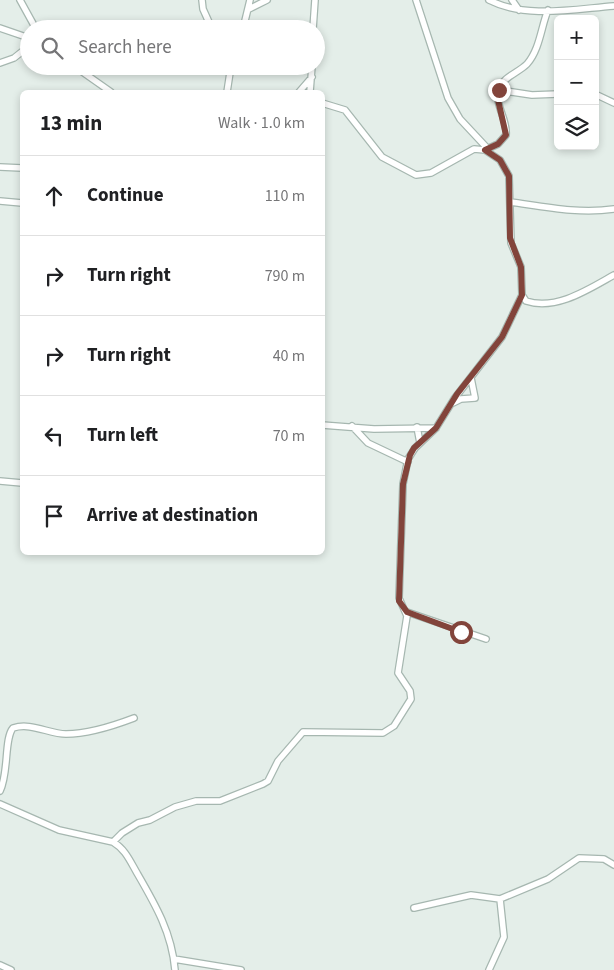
<!DOCTYPE html>
<html lang="en">
<head>
<meta charset="utf-8">
<style>
  :root { --surface:#fff; --page:#f6f6f6; --text:#202124; --muted:#757577; --line:#e0e0e0 }
  body { margin:0; font-family:"Source Sans 3",sans-serif; background:var(--page); color:var(--text) }
  .controls { position:absolute; right:15px; top:15px; display:grid; overflow:hidden; border-radius:8px; box-shadow:0 2px 8px #0003 }
  .controls button { width:45px; height:45px; display:grid; place-items:center; padding:0; border:0; border-bottom:1px solid var(--line); background:var(--surface); color:var(--text); font:25px sans-serif }
  .stop { position:absolute; width:15px; height:15px; margin:-11px; border:4px solid #82443b; border-radius:50%; background:#fff }
  .stop.end { background:#82443b; border-color:#fff; box-shadow:0 1px 5px #0008 }
  .list { margin:0; padding:0; list-style:none }
  h2 { display:flex; justify-content:space-between; align-items:center; height:65px; margin:0; padding:0 20px; font-size:21px }
  h2 small { font-size:16px; font-weight:400; color:var(--muted) }
  .list li { display:grid; grid-template-columns:32px 1fr auto; gap:15px; align-items:center; box-sizing:border-box; height:80px; padding:0 20px; border-top:1px solid var(--line) }
  .list b { display:block; font-size:19px; white-space:nowrap }
  .list em { font-size:16px; font-style:normal; color:var(--muted) }
  .icon { flex:none; width:28px; height:28px; fill:none; stroke:currentColor; stroke-width:2; stroke-linecap:round; stroke-linejoin:round }
  .map { position:relative; flex:none; width:614px; height:970px; overflow:hidden }
  .search { position:absolute; background:var(--surface); box-shadow:0 2px 8px #0003; left:20px; top:20px; width:305px; height:55px; display:flex; align-items:center; gap:12px; box-sizing:border-box; padding:0 18px; border-radius:28px; color:var(--muted); font-size:19px }
  .panel { position:absolute; background:var(--surface); box-shadow:0 2px 8px #0003; left:20px; top:90px; width:305px; height:465px; border-radius:8px }
  .map>svg:first-child { display:block }
  .lines { fill:none; stroke-linecap:round; stroke-linejoin:round }
  .minor-casing { stroke:#a6b7b0; stroke-width:8 }
  .minor { stroke:#fff; stroke-width:5.5 }
  .route { stroke:#82443b; stroke-width:6 }
</style>
</head>
<body>
<div class="map">
<svg width="614" height="970" viewBox="0 0 614 970">
  <rect width="100%" height="100%" fill="#e4eee9"/>
  <g class="lines">
    <defs>
      <path id="minor" d="M20,0L36,29
        M202,0L203,9L212,29
        M416,0L448,98L460,119L488,149
        M489,0C526,19 574,9 614,6
        M512,0L519,10
        M249,9L267,0
        M0,28L29,38
        M243,29L250,0
        M313,29L315,0
        M0,63L14,58L29,46
        M74,66L111,92
        M499,90L532,95L558,94
        M227,92L231,66
        M299,92L312,77
        M310,92L312,66
        M595,94L614,103
        M322,103L345,110L382,157L416,175L431,173L474,149L485,150L500,160L509,176L511,243L521,267L522,295L526,301C556,311 589,289 614,275
        M485,150L498,144L506,135C508,120 494,105 499,89C504,76 518,73 527,64C540,49 541,27 548,10
        M0,167L22,168
        M0,201L22,203
        M511,202C546,207 579,214 614,209
        M453,403L461,399L475,398L471,378
        M322,425L374,429L436,428
        M352,426L368,443L408,462
        M417,427L420,443
        M0,481L22,483
        M407,612L486,639
        M0,791C9,773 4,738 13,728C31,722 49,734 66,734C89,734 113,726 134,718
        M0,804L59,830L113,842C125,849 130,861 137,873C155,904 172,933 175,970
        M113,842L122,833L138,823L150,820L175,807L196,801H220L263,784L268,781L278,761L303,732L383,733L394,726L411,699L410,691L398,673L407,616L399,598L403,484L408,459L415,448L436,428L454,399L502,337L522,295
        M414,908L471,895L500,899L548,879L579,858L604,859L614,865
        M174,959L241,970
        M0,965L11,970
        M489,970L504,937L500,899"/>
    </defs>
    <!-- minor casing -->
    <use href="#minor" class="minor-casing"/>
    <!-- minor -->
    <use href="#minor" class="minor"/>
  </g>
  <g class="lines">
    <!-- route -->
    <path class="route" d="M461,632L407,612L399,601L403,484L410,455L414,448L436,428L457,394L502,337L522,295L521,267L510,238L509,176L500,160L485,150L498,144L506,135L498,100L499,90"/>
  </g>
</svg>
<div class="controls">
<button>+</button>
<button>−</button>
<button><svg class="icon" aria-label="layers" viewBox="0 0 24 24"><path d="M12 4l9 5-9 5-9-5zM3 14l9 5 9-5"/></svg></button>
</div>
<div class="stop" style="left:461px;top:632px"></div>
<div class="stop end" style="left:499px;top:90px"></div>
<div class="search"><svg class="icon" aria-label="search" viewBox="0 0 24 24"><circle cx="10" cy="10" r="6"/><path d="M15 15l6 6"/></svg>Search here</div>
<section class="panel">
<h2>13 min<small>Walk · 1.0 km</small></h2>
<ul class="list">
<li><svg class="icon" aria-label="ahead" viewBox="0 0 24 24"><path d="M12 20V5M6 11l6-6 6 6"/></svg><div><b>Continue</b></div><em>110 m</em></li>
<li><svg class="icon" aria-label="right" viewBox="0 0 24 24"><path d="M7 20v-9h11M14 6l5 5-5 5"/></svg><div><b>Turn right</b></div><em>790 m</em></li>
<li><svg class="icon" aria-label="right" viewBox="0 0 24 24"><path d="M7 20v-9h11M14 6l5 5-5 5"/></svg><div><b>Turn right</b></div><em>40 m</em></li>
<li><svg class="icon" aria-label="left" viewBox="0 0 24 24"><path d="M17 20v-9H6M10 6l-5 5 5 5"/></svg><div><b>Turn left</b></div><em>70 m</em></li>
<li><svg class="icon" aria-label="arrive" viewBox="0 0 24 24"><path d="M6 21V4h12l-3 4 3 4H6"/></svg><div><b>Arrive at destination</b></div></li>
</ul>
</section>
</div>
</body>
</html>
